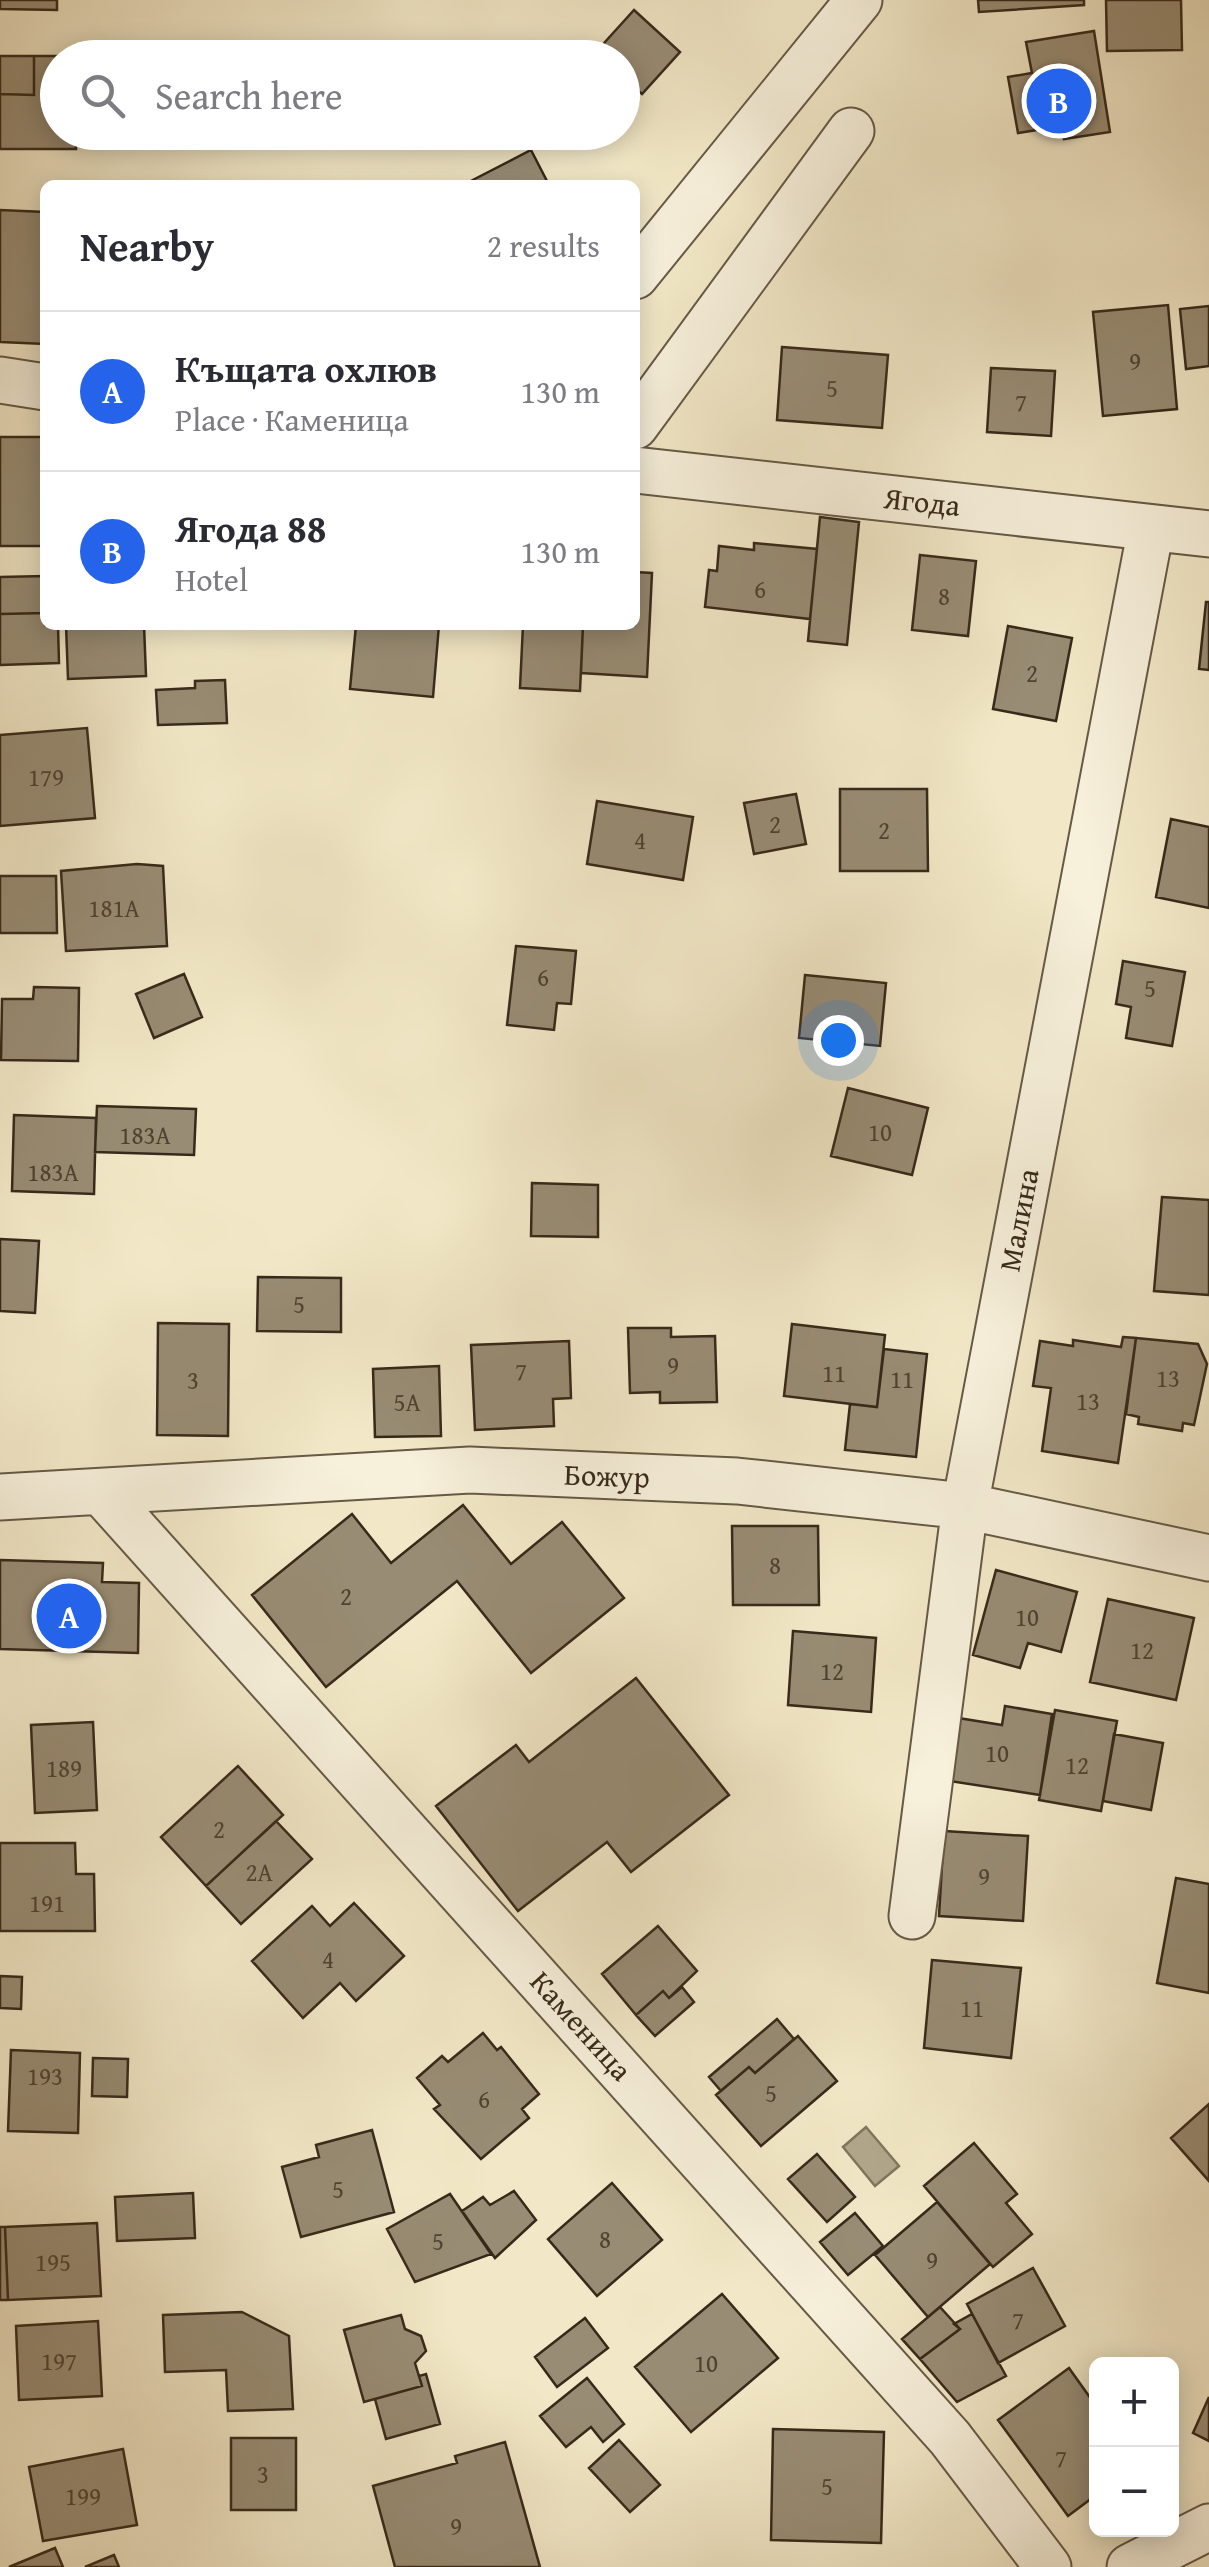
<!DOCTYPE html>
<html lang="en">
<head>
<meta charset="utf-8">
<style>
  :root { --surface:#fff; --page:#f2f2f3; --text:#2b2b33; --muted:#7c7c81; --line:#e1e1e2; --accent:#2563eb }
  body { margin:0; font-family:"Gentium Book Plus",serif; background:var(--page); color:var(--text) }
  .controls { position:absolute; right:30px; bottom:30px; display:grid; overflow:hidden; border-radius:15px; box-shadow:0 5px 25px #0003 }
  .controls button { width:90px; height:90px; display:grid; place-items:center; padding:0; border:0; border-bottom:2px solid var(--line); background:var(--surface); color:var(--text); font:50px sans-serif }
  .you { position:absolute; left:838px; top:1040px; width:35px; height:35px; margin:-25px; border:8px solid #fff; border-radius:50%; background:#1a73e8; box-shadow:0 0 0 15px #1a73e833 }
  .badge { display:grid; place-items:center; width:65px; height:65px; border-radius:50%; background:var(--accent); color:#fff; font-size:32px; font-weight:700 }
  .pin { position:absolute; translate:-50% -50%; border:5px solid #fff; box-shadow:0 2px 10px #0006 }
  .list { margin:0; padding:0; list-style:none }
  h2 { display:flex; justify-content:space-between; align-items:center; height:130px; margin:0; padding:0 40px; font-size:42px }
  h2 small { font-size:32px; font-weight:400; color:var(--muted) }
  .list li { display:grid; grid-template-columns:65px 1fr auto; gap:30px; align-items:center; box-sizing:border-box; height:160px; padding:0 40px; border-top:2px solid var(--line) }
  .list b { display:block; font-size:38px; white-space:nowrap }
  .list p { margin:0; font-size:32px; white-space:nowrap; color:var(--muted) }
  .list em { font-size:32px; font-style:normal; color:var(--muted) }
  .icon { flex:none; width:55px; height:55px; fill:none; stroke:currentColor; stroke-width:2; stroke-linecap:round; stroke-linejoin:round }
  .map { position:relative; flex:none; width:1209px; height:2567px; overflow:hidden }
  .search { position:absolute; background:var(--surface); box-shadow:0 5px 25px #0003; left:40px; top:40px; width:600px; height:110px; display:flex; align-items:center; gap:25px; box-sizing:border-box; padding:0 35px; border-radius:55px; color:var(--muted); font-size:38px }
  .panel { position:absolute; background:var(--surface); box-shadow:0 5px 25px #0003; left:40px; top:180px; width:600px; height:450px; border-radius:15px }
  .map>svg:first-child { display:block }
  .water { fill:#b2a78c; stroke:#81755e; stroke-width:2.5 }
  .building { fill:#988c74; stroke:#37291a; stroke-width:2.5 }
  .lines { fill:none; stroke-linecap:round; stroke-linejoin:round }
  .street-casing { stroke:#665945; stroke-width:49 }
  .street { stroke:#f7f0db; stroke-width:45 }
  .labels { text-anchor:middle; stroke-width:10; stroke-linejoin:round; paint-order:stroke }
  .number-label { font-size:25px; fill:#4f4230 }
  .street-label { font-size:30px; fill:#37291a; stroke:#f7f0db }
</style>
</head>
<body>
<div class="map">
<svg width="1209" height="2567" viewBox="0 0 1209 2567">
  <rect width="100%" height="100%" fill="#f2e8c7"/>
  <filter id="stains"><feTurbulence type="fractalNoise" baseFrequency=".002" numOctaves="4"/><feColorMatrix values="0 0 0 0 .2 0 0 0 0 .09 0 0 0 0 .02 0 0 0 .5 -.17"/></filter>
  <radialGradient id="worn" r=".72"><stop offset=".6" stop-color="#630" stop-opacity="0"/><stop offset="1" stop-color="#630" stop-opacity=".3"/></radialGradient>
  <!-- water -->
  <path class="water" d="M866,2127L899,2166L875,2186L843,2147Z"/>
  <!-- building -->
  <path class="building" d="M0,0H57V10L0,9Z
    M978,0H1084V5L979,12Z
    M1106,0H1181L1182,50L1107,51Z
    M634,10L680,52L642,94L622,77V58H601L595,53Z
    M1094,31L1110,132L1064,139L1062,126L1018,133L1008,77L1032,73L1026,42Z
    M0,56H34V95L0,94Z
    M34,56H77L58,58V132H76V149H0V94L34,95Z
    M531,150L549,185H463Z
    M0,210L45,212V344L0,342Z
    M1168,305L1177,409L1103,416L1093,312Z
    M1209,306V366L1186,369L1180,309Z
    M782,347L888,355L882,428L777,420Z
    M991,368L1055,371L1051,436L987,432Z
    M0,437H45V546H0Z
    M820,517L859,522L847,645L808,641Z
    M754,543L817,549L810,619L705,607L709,570L717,571L719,546L754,550Z
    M920,555L976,561L968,636L912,630Z
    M635,572L652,573L647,677L581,673L583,625H635Z
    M45,576V613L0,614V577Z
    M1206,602H1209V670L1199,669Z
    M45,613V625H58L59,663L0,665V614Z
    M66,625H144L146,676L68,679Z
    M356,625H439L433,697L350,689Z
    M523,625H583L580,691L520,688Z
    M1008,626L1072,638L1056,721L993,709Z
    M225,680L227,723L158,725L156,690L195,688V681Z
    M87,728L95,818L0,826V735Z
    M840,789H927L928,871H840Z
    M796,794L806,844L754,854L744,803Z
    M597,801L693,817L683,880L587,864Z
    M1171,819L1209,827V908L1156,897Z
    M137,864L163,866L167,946L66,951L61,871Z
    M0,876H56L57,933H0Z
    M516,946L576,951L571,1004L557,1003L554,1030L507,1025Z
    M1123,961L1185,972L1172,1046L1126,1038L1131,1007L1116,1004Z
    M184,974L202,1017L154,1038L136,994Z
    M805,975L886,983L880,1046L799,1038Z
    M34,987L79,988L78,1061L1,1060L2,999H33Z
    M848,1088L928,1108L912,1175L831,1156Z
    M97,1106L196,1109L194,1155L95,1152Z
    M14,1115L96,1118L94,1194L12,1191Z
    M532,1183L598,1185V1237L531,1236Z
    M1162,1197L1209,1200V1295L1154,1291Z
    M0,1239L39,1241L35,1313L0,1311Z
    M258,1277L341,1278V1332L257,1331Z
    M158,1323L229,1324L228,1436L157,1435Z
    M792,1324L885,1335L877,1407L784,1396Z
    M628,1328H671V1337L715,1336L717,1402L660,1403V1392L630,1393Z
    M1123,1337L1136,1338L1118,1463L1042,1451L1051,1388L1033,1386L1040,1341L1073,1346V1340L1121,1347Z
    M1136,1338L1198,1344L1207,1364L1194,1425L1183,1423L1182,1431L1138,1424L1139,1417L1126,1414Z
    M569,1341L571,1398L553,1399L554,1426L475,1430L471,1345Z
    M884,1349L927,1354L916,1457L845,1450L850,1404L877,1407Z
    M439,1366L441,1436L375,1437L373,1369Z
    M463,1505L511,1564L562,1522L624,1598L531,1673L457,1581L326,1687L252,1595L352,1514L391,1563Z
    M732,1526H818L819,1605H733Z
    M0,1560L103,1563L102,1582L139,1583L138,1653L0,1649Z
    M996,1570L1077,1592L1061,1652L1028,1643L1020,1668L973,1655Z
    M1108,1599L1194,1618L1176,1700L1090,1682Z
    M793,1631L876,1638L871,1712L788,1705Z
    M636,1678L729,1795L631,1872L607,1842L518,1911L436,1806L516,1745L529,1762Z
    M1005,1706L1052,1714L1040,1795L943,1780L952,1717L1002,1725Z
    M1055,1710L1117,1721L1101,1811L1039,1800Z
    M93,1722L97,1810L35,1813L31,1725Z
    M1114,1734L1163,1743L1151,1810L1103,1801Z
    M238,1766L283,1815L206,1886L161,1837Z
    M276,1821L312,1859L241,1924L206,1886Z
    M944,1831L1028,1836L1023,1921L939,1916Z
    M0,1843H75L76,1874H94L95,1931H0Z
    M1176,1878L1209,1884V1993L1157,1983Z
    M354,1903L404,1956L356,2001L340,1983L303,2018L252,1961L312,1906L330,1926Z
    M658,1926L697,1971L669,1998L663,1991L636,2015L602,1974Z
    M932,1960L1021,1968L1011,2058L924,2048Z
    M0,1976L22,1977L21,2009L0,2008Z
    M682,1987L694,2002L655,2036L636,2015L663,1991L669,1998Z
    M777,2019L794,2039L755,2073L749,2067L721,2091L709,2077Z
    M483,2033L497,2050L501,2047L539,2094L522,2109L529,2118L481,2159L434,2109L440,2105L417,2078L442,2056L448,2062Z
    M798,2036L837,2081L761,2146L716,2095L749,2067L755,2073Z
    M11,2050L80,2053L78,2133L8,2131Z
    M93,2058L128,2059L127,2097L92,2096Z
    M1209,2104V2181L1171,2138Z
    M372,2130L394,2212L301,2237L282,2167L319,2157L316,2145Z
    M974,2143L1017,2194L1006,2203L1032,2234L993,2267L924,2186Z
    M817,2154L855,2197L827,2222L788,2179Z
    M612,2183L662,2240L597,2296L548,2239Z
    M514,2191L536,2220L495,2258L462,2211L483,2197L490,2205Z
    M193,2193L195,2238L117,2241L115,2197Z
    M450,2194L491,2254L415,2282L387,2229Z
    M937,2202L990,2264L928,2317L875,2255Z
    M855,2213L883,2246L848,2275L820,2242Z
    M97,2223L101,2296L8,2300L5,2227Z
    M0,2227H5L8,2300H0Z
    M1033,2268L1065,2326L998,2363L967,2304Z
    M722,2294L778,2358L691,2432L635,2367Z
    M940,2307L960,2329L920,2359L902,2339Z
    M242,2312L289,2336L293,2409L228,2411L226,2370L165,2372L163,2315Z
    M972,2314L1006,2376L957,2402L920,2359L960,2329L954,2324Z
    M401,2315L405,2329L421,2336L426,2351L415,2363L422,2386L364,2402L344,2330Z
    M585,2318L608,2348L557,2387L535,2357Z
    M98,2321L102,2396L19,2400L16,2326Z
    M1069,2368L1096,2406V2495L1068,2516L998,2420Z
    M426,2374L440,2424L386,2439L375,2399L422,2386L419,2376Z
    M587,2378L624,2424L603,2442L591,2427L566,2447L540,2416Z
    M1209,2397V2441L1193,2433Z
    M773,2429L884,2432L881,2543L771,2540Z
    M231,2438H296V2510H231Z
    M619,2440L660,2485L630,2512L589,2468Z
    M505,2442L540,2567H395L373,2486L457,2463L455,2456Z
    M123,2449L137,2525L43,2541L29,2467Z
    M55,2548L63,2567H9Z
    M114,2555L119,2567H85Z"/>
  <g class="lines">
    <defs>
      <path id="street" d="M635,276L859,0
        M0,380L45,387
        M635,426L851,131
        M635,470L1209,534
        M103,1494L950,2438L1048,2567
        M0,1497L470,1470L737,1481L965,1506L1209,1558
        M912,1916L965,1506L1151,528
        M1130,2567L1209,2527"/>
    </defs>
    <!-- street casing -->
    <use href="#street" class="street-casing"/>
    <!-- street -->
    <use href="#street" class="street"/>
  </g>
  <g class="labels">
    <!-- number labels -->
    <g class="number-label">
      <text x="1135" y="370">9</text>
      <text x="832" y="397">5</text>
      <text x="1021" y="411">7</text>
      <text x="760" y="598">6</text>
      <text x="944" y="605">8</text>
      <text x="1032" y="682">2</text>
      <text x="46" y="786">179</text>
      <text x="775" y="833">2</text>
      <text x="884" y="839">2</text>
      <text x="640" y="849">4</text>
      <text x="114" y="917">181А</text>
      <text x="543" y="986">6</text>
      <text x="1150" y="997">5</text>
      <text x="880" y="1141">10</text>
      <text x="145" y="1144">183А</text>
      <text x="53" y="1181">183А</text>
      <text x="299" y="1313">5</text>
      <text x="673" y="1374">9</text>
      <text x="521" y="1380">7</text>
      <text x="834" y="1382">11</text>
      <text x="1168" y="1387">13</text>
      <text x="902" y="1388">11</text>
      <text x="193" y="1389">3</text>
      <text x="1088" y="1410">13</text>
      <text x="407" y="1411">5А</text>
      <text x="775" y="1574">8</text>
      <text x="346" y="1605">2</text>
      <text x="1027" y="1626">10</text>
      <text x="1142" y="1659">12</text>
      <text x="832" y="1680">12</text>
      <text x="997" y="1762">10</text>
      <text x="1077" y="1774">12</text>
      <text x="64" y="1777">189</text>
      <text x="219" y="1838">2</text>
      <text x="259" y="1881">2А</text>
      <text x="984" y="1885">9</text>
      <text x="47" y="1912">191</text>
      <text x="328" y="1968">4</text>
      <text x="972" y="2017">11</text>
      <text x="45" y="2085">193</text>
      <text x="771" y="2102">5</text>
      <text x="484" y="2108">6</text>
      <text x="338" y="2198">5</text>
      <text x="605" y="2248">8</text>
      <text x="438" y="2250">5</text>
      <text x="932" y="2269">9</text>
      <text x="53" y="2271">195</text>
      <text x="1018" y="2329">7</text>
      <text x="59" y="2370">197</text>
      <text x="706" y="2372">10</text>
      <text x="1061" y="2467">7</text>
      <text x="263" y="2483">3</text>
      <text x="827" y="2495">5</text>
      <text x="83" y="2505">199</text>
      <text x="456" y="2535">9</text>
    </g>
    <!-- street labels -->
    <g class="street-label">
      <text transform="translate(922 502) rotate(6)" y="10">Ягода</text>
      <text transform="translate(1019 1220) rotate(-79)" y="10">Малина</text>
      <text transform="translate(607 1476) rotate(2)" y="10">Божур</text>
      <text transform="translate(581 2026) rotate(48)" y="10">Каменица</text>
    </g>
  </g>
  <rect width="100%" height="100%" filter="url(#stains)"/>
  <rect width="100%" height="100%" fill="url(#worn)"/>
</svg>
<div class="controls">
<button>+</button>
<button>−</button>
</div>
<div class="you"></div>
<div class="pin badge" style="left:69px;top:1616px">A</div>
<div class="pin badge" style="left:1059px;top:101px">B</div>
<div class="search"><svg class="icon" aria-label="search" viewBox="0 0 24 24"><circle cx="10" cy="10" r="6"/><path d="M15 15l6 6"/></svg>Search here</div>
<section class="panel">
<h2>Nearby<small>2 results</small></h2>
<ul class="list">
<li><span class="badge">A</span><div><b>Къщата охлюв</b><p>Place · Каменица</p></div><em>130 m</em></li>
<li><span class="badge">B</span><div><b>Ягода 88</b><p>Hotel</p></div><em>130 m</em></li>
</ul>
</section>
</div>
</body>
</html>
